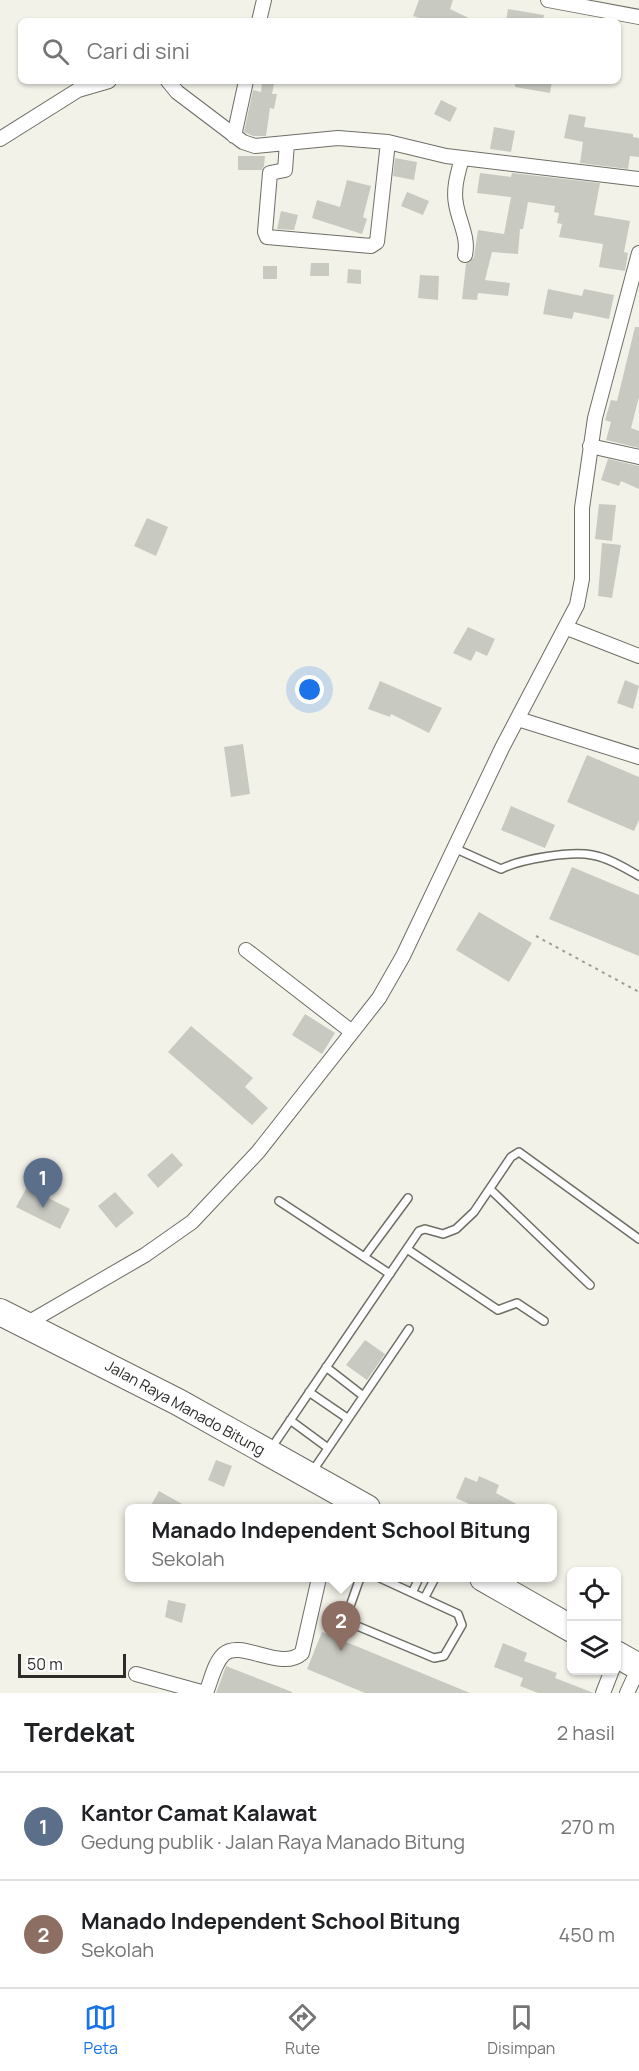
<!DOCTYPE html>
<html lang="id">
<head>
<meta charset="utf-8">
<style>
  :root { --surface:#fff; --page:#f6f6f6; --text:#202124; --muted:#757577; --line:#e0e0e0; --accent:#1a73e8 }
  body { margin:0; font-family:Manrope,sans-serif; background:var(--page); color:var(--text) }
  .controls { position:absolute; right:18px; bottom:18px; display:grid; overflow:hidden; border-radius:9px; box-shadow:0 2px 4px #0004 }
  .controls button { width:54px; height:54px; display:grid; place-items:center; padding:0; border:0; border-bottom:2px solid var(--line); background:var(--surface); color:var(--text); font:30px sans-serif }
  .scale { position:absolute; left:18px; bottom:15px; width:108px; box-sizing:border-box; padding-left:6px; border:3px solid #2d2c29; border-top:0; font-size:16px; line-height:21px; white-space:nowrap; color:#2d2c29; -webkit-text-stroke:4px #fff; paint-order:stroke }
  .you { position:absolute; left:310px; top:690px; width:21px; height:21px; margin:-15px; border:4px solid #fff; border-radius:50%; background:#1a73e8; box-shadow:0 0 0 9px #1a73e833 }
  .badge { display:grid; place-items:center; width:39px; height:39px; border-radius:50%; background:var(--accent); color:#fff; font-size:20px; font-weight:700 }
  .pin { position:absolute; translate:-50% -50px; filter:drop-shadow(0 2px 3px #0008) }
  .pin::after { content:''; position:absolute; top:32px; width:21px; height:18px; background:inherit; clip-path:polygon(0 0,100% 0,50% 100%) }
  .popup { position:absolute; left:125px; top:1504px; width:432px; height:78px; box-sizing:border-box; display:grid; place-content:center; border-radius:9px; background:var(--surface); filter:drop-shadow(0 2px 4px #0005); font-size:20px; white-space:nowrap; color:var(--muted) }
  .popup b { font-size:22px; color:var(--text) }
  .popup::after { content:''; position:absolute; left:50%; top:100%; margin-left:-12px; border:12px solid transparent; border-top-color:var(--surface) }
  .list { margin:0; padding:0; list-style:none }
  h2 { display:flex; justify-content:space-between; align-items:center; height:78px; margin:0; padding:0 24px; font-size:26px }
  h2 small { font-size:20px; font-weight:400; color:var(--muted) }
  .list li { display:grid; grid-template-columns:39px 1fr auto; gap:18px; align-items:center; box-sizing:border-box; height:108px; padding:0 24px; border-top:2px solid var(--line) }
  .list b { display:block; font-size:22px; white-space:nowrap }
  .list p { margin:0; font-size:20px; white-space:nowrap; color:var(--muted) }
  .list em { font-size:20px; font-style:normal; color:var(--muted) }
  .icon { flex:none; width:33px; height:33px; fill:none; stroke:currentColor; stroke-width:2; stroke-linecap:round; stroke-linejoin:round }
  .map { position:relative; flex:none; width:639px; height:1693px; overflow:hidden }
  .search { position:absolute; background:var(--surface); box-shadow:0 2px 4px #0004; left:18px; right:18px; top:18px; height:66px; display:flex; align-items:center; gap:15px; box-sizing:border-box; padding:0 21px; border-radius:9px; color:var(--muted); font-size:22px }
  .sheet { height:294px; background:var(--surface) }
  nav { display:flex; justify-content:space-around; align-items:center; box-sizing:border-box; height:84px; border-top:2px solid var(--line); background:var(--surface); font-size:16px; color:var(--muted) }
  nav a { display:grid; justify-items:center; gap:3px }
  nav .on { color:var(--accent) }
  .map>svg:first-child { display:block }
  .building { fill:#c8cac2 }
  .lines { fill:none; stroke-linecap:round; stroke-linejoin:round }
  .lane-casing { stroke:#6f6e66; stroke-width:10 }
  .street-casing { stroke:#6f6e66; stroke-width:16 }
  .highway-casing { stroke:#6f6e66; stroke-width:28 }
  .path { stroke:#9e9d96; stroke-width:2; stroke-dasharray:3 4.5; stroke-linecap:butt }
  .lane { stroke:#fff; stroke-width:7 }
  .street { stroke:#fff; stroke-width:14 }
  .highway { stroke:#fff; stroke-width:26 }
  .labels { text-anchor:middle; stroke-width:4.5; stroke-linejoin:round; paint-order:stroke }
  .street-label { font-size:15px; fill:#2d2c29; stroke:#fff }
</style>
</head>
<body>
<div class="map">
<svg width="639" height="1693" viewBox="0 0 639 1693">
  <rect width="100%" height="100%" fill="#f3f2e9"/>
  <!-- building -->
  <path class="building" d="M419,0H453L450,9L475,21H429L413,16Z
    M508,9L544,15L543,21H506Z
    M515,81H552L550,93L515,87Z
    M262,82L274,84L272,94H277L274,109L270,108L266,136H253L244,132L253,90L261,92Z
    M441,100L457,108L450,122L434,114Z
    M569,114L586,117L584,127L633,134V137L639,138V157L630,156L628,169L580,163L583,142L564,138Z
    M494,127L515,131L511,152L490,149Z
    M238,156H265L264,166L262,170H238Z
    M395,158L417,162L414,180L393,176Z
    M480,173L511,177L512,173L600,183L594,215L630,221L624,252L628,253L625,271L599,267L603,244L559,237L562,224L557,223L559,213L554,212L555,206L528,202L523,229H520L518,254L492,252L485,280L510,283L508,296L478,293L477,300L462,299L466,264L474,257L478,230L504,234L511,197L477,193Z
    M347,180L371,186L363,217L367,219L362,234L312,218L317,200L340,207Z
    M407,192L429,201L423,215L401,206Z
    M281,211L298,215L294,230L277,229Z
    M311,263H329V276H310Z
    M263,266H277V279H263Z
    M348,269L361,270V284L347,283Z
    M420,275L439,276L438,300L418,298Z
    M548,289L582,296L584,289L614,295L609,319L574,312L572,319L543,314Z
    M635,327H639V397L631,428L639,431V448L606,440L611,422L605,420L611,400L617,401Z
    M608,459L639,466V489L621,481L619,486L601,480Z
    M599,504L616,505L612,541L595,539Z
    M147,518L168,527L156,556L134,546Z
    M602,543L621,545L612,598L598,596Z
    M468,627L495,639L487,656L476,651L471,661L453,653Z
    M625,680L639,686L633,709L617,703Z
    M380,681L442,708L429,733L391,714L390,717L368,709Z
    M243,744L250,794L231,797L224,747Z
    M587,755L639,777V820L634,831L567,802Z
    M511,806L555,825L545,848L501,830Z
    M572,867L639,895V956L549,919Z
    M479,912L532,943L509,982L456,950Z
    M305,1014L335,1033L322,1054L292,1035Z
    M191,1026L253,1078L245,1087L268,1108L252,1125L168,1052Z
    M172,1153L183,1165L158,1188L147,1175Z
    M27,1187L70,1209L60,1229L16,1207Z
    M115,1192L134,1213L116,1228L98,1206Z
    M365,1340L385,1354L367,1380L346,1365Z
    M216,1460L232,1466L224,1487L208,1480Z
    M479,1476L499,1485L496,1493L526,1509H480L456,1498L465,1477L477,1482Z
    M159,1491L191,1509H149Z
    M168,1600L186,1604L182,1623L165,1617Z
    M322,1632L470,1693H365L307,1669Z
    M503,1643L527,1653L524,1661L557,1673L555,1678L594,1693H538L520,1686L523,1678L494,1667Z
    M226,1666L292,1692V1693H216Z"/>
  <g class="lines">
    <defs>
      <path id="lane" d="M454,848L501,869C521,859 570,851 592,855C609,858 625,868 639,876
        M491,1190L590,1285
        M279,1201L390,1274
        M407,1249L498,1310L517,1303L544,1321
        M365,1256L408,1198
        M326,1367L362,1395
        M309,1392L347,1418
        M290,1420L328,1448
        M270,1450L419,1231L425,1229L443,1234L456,1229L474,1212L511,1157L519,1152L639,1239
        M312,1472L409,1329
        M360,1578L349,1609L350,1623L434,1658L444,1656L462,1625L458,1614L380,1578
        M413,1591L419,1578
        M425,1597L435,1578"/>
      <path id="street" d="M548,0L639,17
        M259,21L264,0
        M168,81L177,92L243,142L255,146L338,138L388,142L446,156L639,179
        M234,136L246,81
        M0,139L78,90L109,81
        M287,143L285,170L270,173L265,232L267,237L371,246L377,242L388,142
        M462,158C458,173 453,188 456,204C459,222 469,238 465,255
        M590,446L639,457
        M567,628L639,656
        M518,719L639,757
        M246,950L352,1032
        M26,1324L145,1255L192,1222L258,1152L379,998L403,956L502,748L577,605L582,579V508L595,418L639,253
        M136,1674L205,1693
        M206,1693C211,1681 214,1663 224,1654C241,1639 281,1672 302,1653L319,1578
        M603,1693L612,1670
        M627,1693L639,1667"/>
      <path id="highway" d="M0,1312L178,1402L367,1508
        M483,1578L572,1629
        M616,1654L639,1667"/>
    </defs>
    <!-- lane casing -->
    <use href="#lane" class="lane-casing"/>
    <!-- street casing -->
    <use href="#street" class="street-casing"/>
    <!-- highway casing -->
    <use href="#highway" class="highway-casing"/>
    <!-- path -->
    <path class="path" d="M536,936L639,992"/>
    <!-- lane -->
    <use href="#lane" class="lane"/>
    <!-- street -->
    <use href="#street" class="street"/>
    <!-- highway -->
    <use href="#highway" class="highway"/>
  </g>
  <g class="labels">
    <!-- street labels -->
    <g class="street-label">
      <text transform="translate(185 1408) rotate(29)" y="5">Jalan Raya Manado Bitung</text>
    </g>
  </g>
</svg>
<div class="controls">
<button><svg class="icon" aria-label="locate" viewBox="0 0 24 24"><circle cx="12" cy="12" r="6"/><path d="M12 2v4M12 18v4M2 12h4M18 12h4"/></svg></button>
<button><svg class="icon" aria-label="layers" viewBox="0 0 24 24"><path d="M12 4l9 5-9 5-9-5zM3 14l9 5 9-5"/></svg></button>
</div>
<div class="scale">50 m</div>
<div class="you"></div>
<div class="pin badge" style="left:43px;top:1208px;background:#5c6f8a">1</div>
<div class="pin badge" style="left:341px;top:1651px;background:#8d6e63">2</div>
<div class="popup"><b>Manado Independent School Bitung</b>Sekolah</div>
<div class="search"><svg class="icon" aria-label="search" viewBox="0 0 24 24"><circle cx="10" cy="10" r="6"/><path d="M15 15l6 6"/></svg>Cari di sini</div>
</div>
<section class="sheet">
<h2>Terdekat<small>2 hasil</small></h2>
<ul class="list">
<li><span class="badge" style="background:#5c6f8a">1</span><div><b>Kantor Camat Kalawat</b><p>Gedung publik · Jalan Raya Manado Bitung</p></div><em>270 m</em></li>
<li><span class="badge" style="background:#8d6e63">2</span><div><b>Manado Independent School Bitung</b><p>Sekolah</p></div><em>450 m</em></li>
</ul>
</section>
<nav>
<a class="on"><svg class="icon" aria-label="map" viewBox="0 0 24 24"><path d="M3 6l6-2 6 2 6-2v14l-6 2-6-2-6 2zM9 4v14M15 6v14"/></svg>Peta</a>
<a><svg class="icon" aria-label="directions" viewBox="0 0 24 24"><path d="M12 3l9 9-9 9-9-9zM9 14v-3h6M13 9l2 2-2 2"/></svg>Rute</a>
<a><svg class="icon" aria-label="saved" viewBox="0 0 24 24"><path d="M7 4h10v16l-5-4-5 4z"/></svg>Disimpan</a>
</nav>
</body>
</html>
